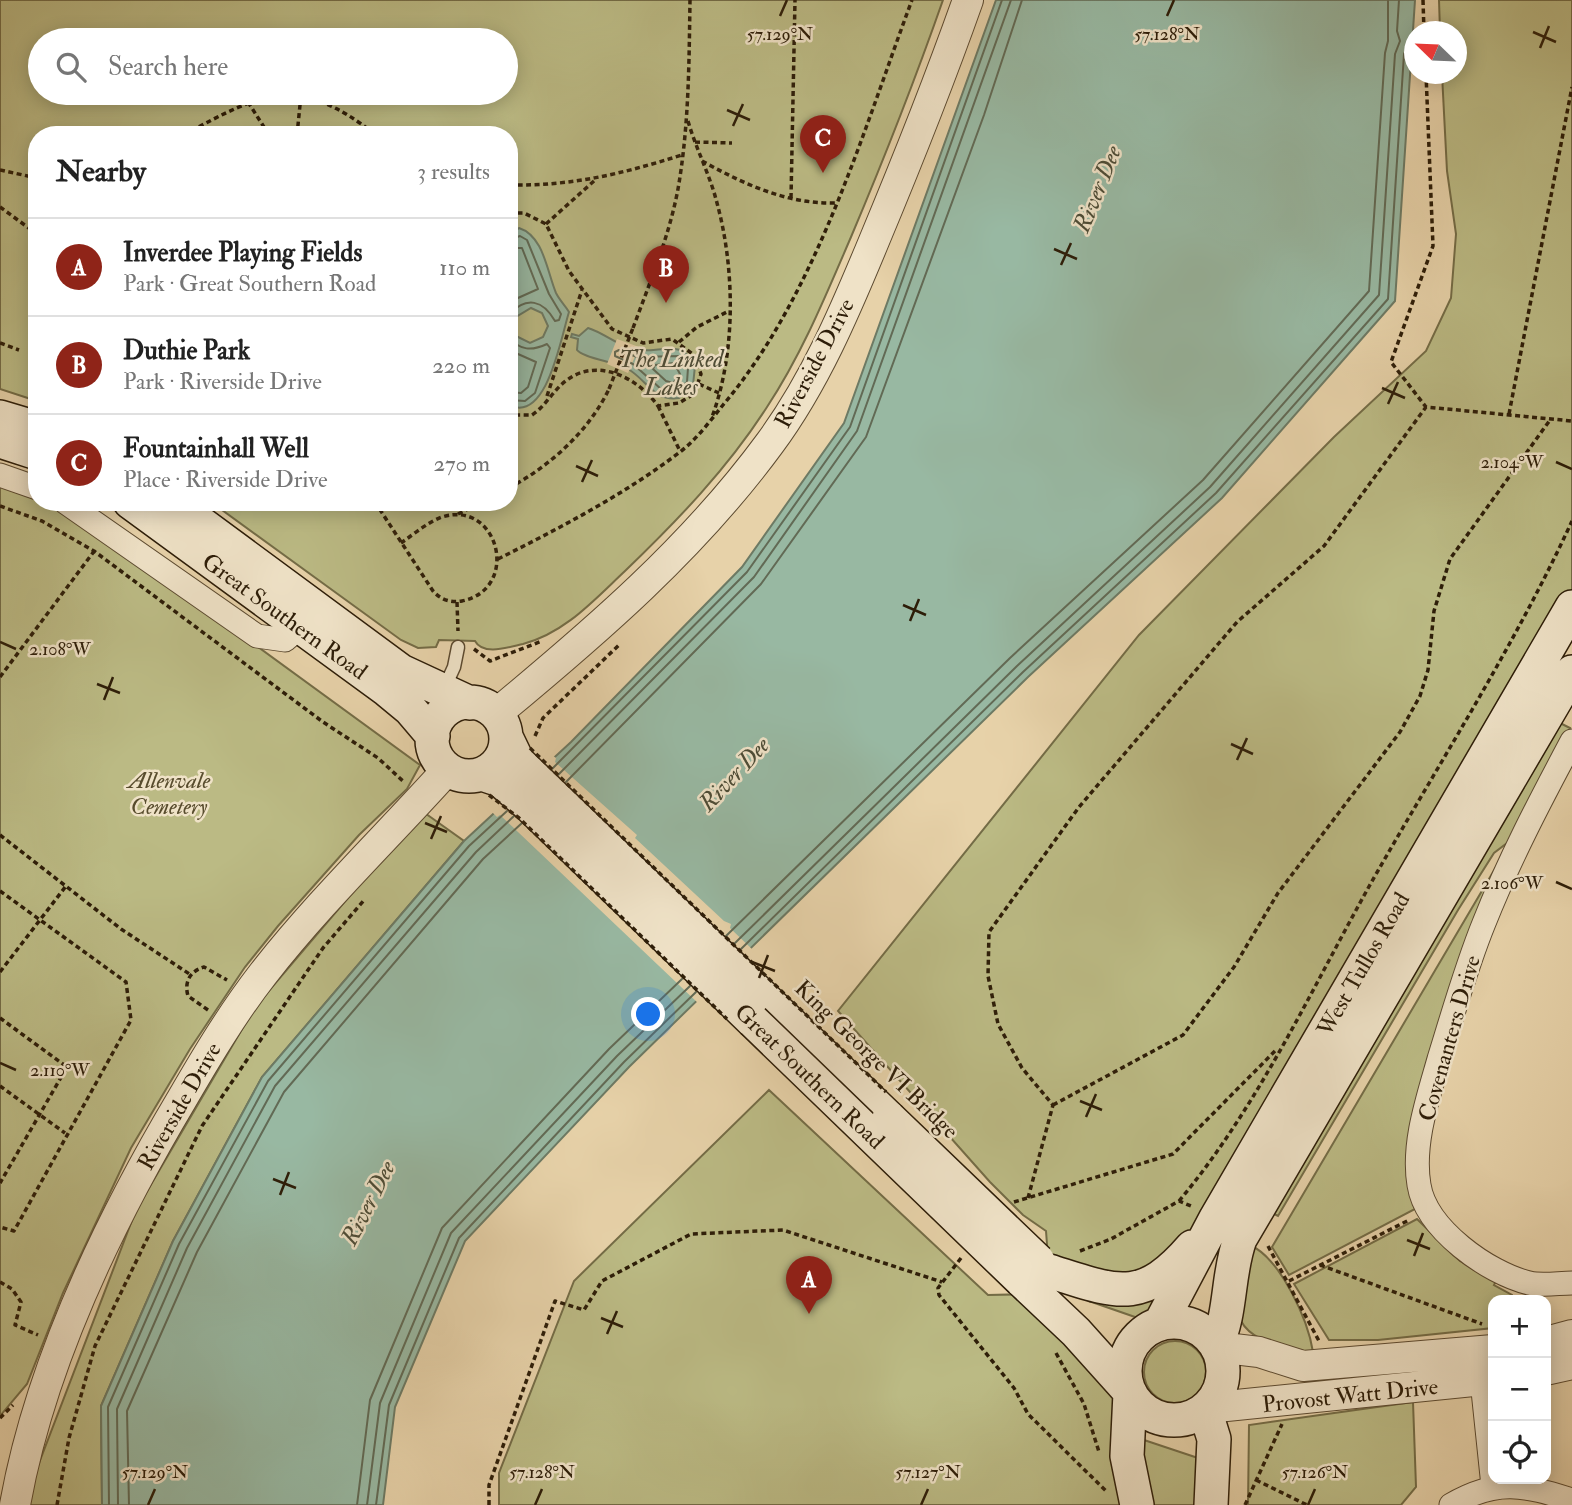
<!DOCTYPE html>
<html lang="en">
<head>
<meta charset="utf-8">
<style>
  :root { --surface:#fff; --page:#f6f6f6; --text:#222; --muted:#767676; --line:#e0e0e0; --accent:#8f2418 }
  body { margin:0; font-family:"IM FELL Double Pica",serif; background:var(--page); color:var(--text) }
  .controls { position:absolute; right:21px; bottom:21px; display:grid; overflow:hidden; border-radius:14px; box-shadow:0 4px 18px #0003 }
  .controls button { width:63px; height:63px; display:grid; place-items:center; padding:0; border:0; border-bottom:2px solid var(--line); background:var(--surface); color:var(--text); font:35px sans-serif }
  .compass { position:absolute; left:1404px; top:21px; width:63px; height:63px; border-radius:50%; background:var(--surface); box-shadow:0 4px 18px #0003; rotate:293deg }
  .you { position:absolute; left:649px; top:1015px; width:24px; height:24px; margin:-18px; border:5px solid #fff; border-radius:50%; background:#1a73e8; box-shadow:0 0 0 10px #1a73e833 }
  .badge { display:grid; place-items:center; width:46px; height:46px; border-radius:50%; background:var(--accent); color:#fff; font-size:23px; font-weight:700 }
  .pin { position:absolute; translate:-50% -58px; filter:drop-shadow(0 2px 4px #0008) }
  .pin::after { content:''; position:absolute; top:37px; width:24px; height:21px; background:inherit; clip-path:polygon(0 0,100% 0,50% 100%) }
  .list { margin:0; padding:0; list-style:none }
  h2 { display:flex; justify-content:space-between; align-items:center; height:91px; margin:0; padding:0 28px; font-size:30px }
  h2 small { font-size:23px; font-weight:400; color:var(--muted) }
  .list li { display:grid; grid-template-columns:46px 1fr auto; gap:21px; align-items:center; box-sizing:border-box; height:98px; padding:0 28px; border-top:2px solid var(--line) }
  .list b { display:block; font-size:26px; white-space:nowrap }
  .list p { margin:0; font-size:23px; white-space:nowrap; color:var(--muted) }
  .list em { font-size:23px; font-style:normal; color:var(--muted) }
  .icon { flex:none; width:38px; height:38px; fill:none; stroke:currentColor; stroke-width:2; stroke-linecap:round; stroke-linejoin:round }
  .map { position:relative; flex:none; width:1572px; height:1505px; overflow:hidden }
  .search { position:absolute; background:var(--surface); box-shadow:0 4px 18px #0003; left:28px; top:28px; width:490px; height:77px; display:flex; align-items:center; gap:18px; box-sizing:border-box; padding:0 24px; border-radius:38px; color:var(--muted); font-size:26px }
  .panel { position:absolute; background:var(--surface); box-shadow:0 4px 18px #0003; left:28px; top:126px; width:490px; height:385px; border-radius:28px }
  .map>svg:first-child { display:block }
  .green { fill:#bbba84; stroke:#746c46; stroke-width:2; fill-rule:evenodd }
  .water { fill:#98b8a2; stroke:#6d7a64; stroke-width:2; fill-rule:evenodd }
  .pier { fill:#e7d2a9 }
  .lines { fill:none; stroke-linecap:round; stroke-linejoin:round }
  .shore { stroke:#626a55; stroke-width:2 }
  .service-casing { stroke:#5c4a30; stroke-width:15 }
  .minor-casing { stroke:#5c4a30; stroke-width:25 }
  .tertiary-casing { stroke:#5c4a30; stroke-width:32 }
  .secondary-casing { stroke:#2d1d08; stroke-width:36 }
  .path { stroke:#2d1d08; stroke-width:3.5; stroke-dasharray:5 3.5; stroke-linecap:butt }
  .service { stroke:#efe2c7; stroke-width:12 }
  .minor { stroke:#efe2c7; stroke-width:23 }
  .tertiary { stroke:#efe2c7; stroke-width:30 }
  .secondary { stroke:#efe2c7; stroke-width:33 }
  .secondary-bridge-casing { stroke:#2d1d08; stroke-width:36; stroke-linecap:butt }
  .path-bridge { stroke:#2d1d08; stroke-width:3.5; stroke-dasharray:5 3.5; stroke-linecap:butt }
  .secondary-bridge { stroke:#efe2c7; stroke-width:33 }
  .ticks { fill:none; stroke:#2d1d08; stroke-width:2.5 }
  .labels { text-anchor:middle; stroke-width:5; stroke-linejoin:round; paint-order:stroke }
  .street-label { font-size:23px; fill:#2d1d08; stroke:#efe2c7 }
  .park-label { font-size:23px; font-style:italic; fill:#584c2d; stroke:#efe2c7 }
  .water-label { font-size:24px; font-style:italic; fill:#4d4c36; stroke:#efe2c7 }
  .ticks-label { font-size:18px; text-anchor:middle; fill:#2d1d08; stroke:#efe2c7; stroke-width:5; stroke-linejoin:round; paint-order:stroke }
</style>
</head>
<body>
<div class="map">
<svg width="1572" height="1505" viewBox="0 0 1572 1505">
  <rect width="100%" height="100%" fill="#e7d2a9"/>
  <filter id="stains"><feTurbulence type="fractalNoise" baseFrequency=".00286" numOctaves="4"/><feColorMatrix values="0 0 0 0 .2 0 0 0 0 .09 0 0 0 0 .02 0 0 0 .5 -.17"/></filter>
  <radialGradient id="worn" r=".72"><stop offset=".6" stop-color="#630" stop-opacity="0"/><stop offset="1" stop-color="#630" stop-opacity=".3"/></radialGradient>
  <!-- green -->
  <path class="green" d="M0,0H943C915,80 884,159 851,237C826,295 802,354 767,407C728,468 677,521 625,571C594,600 565,633 523,644C509,647 483,656 475,641L439,640L436,647L418,648L401,640L211,502H509V135H37V401L0,389ZM40,40H506V93H40Z
    M1439,0H1572V607L1158,1325L1089,1301L1049,1271L1046,1231L1023,1215L990,1182L838,1011L1139,635L1334,437L1426,351L1451,298L1456,234L1447,171L1442,74H1456V32L1440,31Z
    M0,485L37,497V502H49L73,512L420,765L407,789L359,835L278,926L245,967L190,1049L131,1148L63,1293L27,1384L0,1416Z
    M1558,722L1570,728L1511,840L1494,853L1458,910L1278,1216L1272,1213Z
    M422,811L464,841L262,1077L173,1241L101,1406L102,1505H28L31,1484L136,1210L255,1007Z
    M1496,867L1409,1138L1407,1176L1415,1209L1289,1275L1272,1247Z
    M769,1090L988,1295L1036,1294L1129,1391L1137,1505H499V1473L574,1281Z
    M1417,1219L1460,1261L1497,1279L1494,1285L1512,1295L1514,1300H1493V1328L1378,1340H1329L1294,1284Z
    M1250,1245C1281,1259 1308,1320 1313,1352L1304,1354C1283,1346 1252,1342 1241,1321Z
    M1144 1372a31 31 0 1 1 62 0a31 31 0 1 1-62 0Z
    M1413,1402L1416,1487L1401,1505H1248L1249,1425Z
    M1141,1439L1201,1459L1197,1505H1149Z"/>
  <!-- water -->
  <path class="water" d="M996,0H1415L1395,301L1222,498L1028,677L629,1067L465,1241L395,1407L383,1505H102L101,1406L173,1241L262,1077L464,841L571,742L742,567L844,423Z
    M519,228C544,236 547,272 556,293C560,301 565,305 569,312C561,337 547,424 509,405V236ZM531,308L542,313L548,326L543,337L530,343L516,336L512,324L516,317Z
    M588,328C605,333 620,348 638,350C661,353 683,338 695,366L693,385L679,398C654,402 647,380 628,369C616,362 583,358 577,350L578,339L571,337L572,334L579,336Z"/>
  <!-- pier -->
  <path class="pier" d="M617,339L639,347L628,373L607,364Z
    M552,755L556,758L555,762L637,835L635,838L724,921L731,924L730,928L754,951L699,1004L500,815L497,817L491,811Z"/>
  <g class="lines">
    <!-- shore -->
    <path class="shore" d="M509,240L520,236L527,240L549,294L561,314L559,320L555,321C543,300 527,296 509,314
      M509,248H522L538,289L509,302
      M509,337C520,351 532,351 547,344L550,348L535,393L525,401L509,400
      M509,350L536,362L528,387L521,393L509,392
      M619,350L637,357L679,356L688,368L687,382L677,391L661,389L633,364L615,356V352Z
      M674,363L680,374L673,383L666,381L653,369L655,365Z
      M552,769L747,572L850,427L1002,0
      M558,775L754,577L857,431L1011,0
      M566,782L761,584L866,437L984,115L1022,0
      M726,936L1010,658L1203,480L1369,291L1385,53L1388,41V0
      M734,944L1017,666L1210,487L1379,295L1395,54L1400,41L1397,31L1399,0
      M740,950L1023,672L1216,493L1388,299L1404,54L1407,48L1414,46
      M109,1505L108,1407L179,1244L268,1081L469,846L507,811
      M118,1505L117,1409L187,1248L275,1086L476,852L514,816
      M129,1505L127,1411L197,1252L284,1092L483,859L522,823
      M357,1505L370,1400L442,1228L609,1049L682,979
      M367,1505L380,1403L451,1233L617,1056L690,986
      M376,1505L389,1405L459,1238L624,1062L696,992"/>
    <defs>
      <path id="service" d="M444,689L454,667L458,647"/>
      <path id="minor" d="M0,475L37,488
        M65,502L257,636L285,640L300,627
        M1572,741C1540,801 1509,860 1484,923C1466,967 1453,1014 1439,1059C1428,1098 1412,1144 1419,1185C1426,1229 1488,1273 1529,1283C1542,1286 1559,1283 1572,1283
        M1493,1486L1482,1381L1493,1373
        M1451,1505C1497,1478 1524,1485 1572,1500"/>
      <path id="tertiary" d="M496,714C595,632 693,548 770,443C815,382 845,311 874,241C907,162 939,82 968,0
        M1546,1342L1572,1335
        M1217,1347L1259,1352L1303,1366L1493,1350
        M1546,1370L1572,1364
        M1207,1408L1493,1379
        M15,1505C40,1365 110,1220 182,1099C207,1056 232,1014 263,974C320,901 386,838 448,769"/>
      <path id="secondary" d="M0,417L37,428
        M0,441L37,453
        M130,502L387,690L410,709L433,736
        M172,502L401,671L470,703
        M432 739a37 37 0 1 1 74 0a37 37 0 1 1-74 0Z
        M506,737L518,762L889,1118
        M482,774L500,780L529,805L753,1021
        M1049,1271C1116,1292 1141,1306 1192,1247
        M1021,1280L1076,1332L1129,1391
        M1125 1371a49 49 0 1 1 98 0a49 49 0 1 1-98 0Z
        M1160,1324L1216,1218L1572,607
        M1216,1346C1232,1312 1227,1275 1240,1239L1572,672
        M1130,1393L1127,1456L1137,1505
        M1205,1410L1214,1439L1211,1505"/>
    </defs>
    <!-- service casing -->
    <use href="#service" class="service-casing"/>
    <!-- minor casing -->
    <use href="#minor" class="minor-casing"/>
    <!-- tertiary casing -->
    <use href="#tertiary" class="tertiary-casing"/>
    <!-- secondary casing -->
    <use href="#secondary" class="secondary-casing"/>
    <!-- path -->
    <path class="path" d="M1423,0L1424,32
      M1426,74L1433,246L1391,362L1426,407
      M248,102L269,135
      M688,121C696,149 710,175 717,203C735,269 736,352 712,417
      M184,135C262,92 299,74 376,135
      M297,135L301,95
      M695,142L732,143
      M702,161C744,184 786,204 835,203
      M0,170L37,178
      M509,185C573,186 621,174 682,155
      M791,198L795,0
      M0,207L37,234
      M509,213H524L546,224L569,271L612,329L643,343L672,339L694,355L701,374L694,394L679,403L658,406C638,378 598,357 567,380C553,390 546,406 532,415H509
      M546,224L594,181
      M633,328C650,282 669,237 678,189C689,126 689,63 690,0
      M679,342L697,327L729,311
      M0,343L19,350
      M699,384L719,393
      M547,396L582,290
      M658,406L680,451
      M1509,414L1572,87
      M509,488C550,466 589,431 609,389
      M375,502L433,591C441,600 451,603 462,601C521,589 499,499 442,517C428,522 414,534 401,543
      M0,506L42,521L94,551L323,722L378,758L404,782
      M458,514L482,502
      M498,559C560,528 625,494 680,452C697,439 710,421 723,405C816,295 862,134 912,0
      M457,602L458,631
      M474,649L490,661L542,641
      M0,677L95,550
      M535,736L543,718L619,645
      M0,835L121,929L191,975
      M0,891L126,982L131,1020L14,1231L0,1227
      M0,972L66,886
      M208,1010L188,996C184,982 190,971 204,967L227,980
      M0,1018L67,1067L0,1183
      M0,1086L65,1133
      M1053,1105L1183,1035L1234,967L1278,893L1400,732L1420,696L1428,670L1434,611L1450,559L1550,420
      M1028,1198L1053,1105L1022,1068L998,1024L988,976L989,932L1079,807L1237,622L1324,546L1426,407L1572,421
      M1179,1201C1258,1107 1311,990 1371,883C1439,763 1514,647 1572,521
      M1014,1202L1173,1154L1275,1051
      M1268,1246L1319,1341
      M1080,1251L1111,1239L1179,1201L1191,1206
      M961,1258L938,1288L939,1295L1014,1388L1028,1414L1106,1491
      M1320,1265L1482,1324
      M1289,1281L1409,1220
      M0,1282L12,1289L21,1302L15,1325L38,1335
      M1056,1353L1084,1404L1099,1452
      M0,1418L13,1405
      M1256,1480L1307,1505
      M57,1505L69,1438L95,1346L202,1126L323,948L365,899
      M489,1505V1485L555,1301L584,1310L602,1281L691,1234L783,1230L942,1282
      M1245,1505L1282,1424"/>
    <!-- service -->
    <use href="#service" class="service"/>
    <!-- minor -->
    <use href="#minor" class="minor"/>
    <!-- tertiary -->
    <use href="#tertiary" class="tertiary"/>
    <!-- secondary -->
    <use href="#secondary" class="secondary"/>
    <defs>
      <path id="secondary-bridge" d="M753,1021L1021,1280
        M889,1118L1038,1261"/>
    </defs>
    <!-- secondary-bridge casing -->
    <use href="#secondary-bridge" class="secondary-bridge-casing"/>
    <!-- path-bridge -->
    <path class="path-bridge" d="M609,389L633,328
      M530,748L886,1092
      M489,795L519,818L727,1019"/>
    <!-- secondary-bridge -->
    <use href="#secondary-bridge" class="secondary-bridge"/>
  </g>
  <!-- ticks -->
  <path class="ticks" d="M780,16L787,0M1167,16L1174,0M1533,32L1556,42M1540,48L1549,26M727,110L750,120M733,126L743,104M1054,249L1077,259M1061,265L1071,243M1382,388L1405,398M1388,404L1398,382M1556,462L1572,469M576,466L598,476M582,482L592,460M903,605L926,615M910,621L919,599M0,642L16,649M97,684L120,693M104,700L113,677M1231,744L1253,754M1237,760L1247,738M425,823L447,832M431,839L441,816M1556,882L1572,889M752,962L775,971M759,978L768,955M0,1063L16,1070M1080,1101L1102,1110M1086,1117L1096,1094M273,1179L296,1188M280,1195L289,1172M1407,1240L1430,1249M1414,1256L1423,1233M601,1318L623,1327M607,1334L617,1311M148,1505L155,1489M535,1505L542,1489M921,1505L928,1489M1308,1505L1315,1489"/>
  <g class="labels">
    <!-- street labels -->
    <g class="street-label">
      <text transform="translate(814 363) rotate(-62)" y="8">Riverside Drive</text>
      <text transform="translate(285 616) rotate(36)" y="8">Great Southern Road</text>
      <text transform="translate(1363 964) rotate(-60)" y="8">West Tullos Road</text>
      <text transform="translate(1449 1038) rotate(-74)" y="8">Covenanters Drive</text>
      <text transform="translate(877 1059) rotate(44)" y="8">King George VI Bridge</text>
      <text transform="translate(810 1076) rotate(44)" y="8">Great Southern Road</text>
      <text transform="translate(179 1106) rotate(-60)" y="8">Riverside Drive</text>
      <text transform="translate(1350 1395) rotate(-6)" y="8">Provost Watt Drive</text>
    </g>
    <!-- park labels -->
    <g class="park-label">
      <text x="169" y="788">Allenvale<tspan x="169" dy="26">Cemetery</tspan></text>
    </g>
    <!-- water labels -->
    <g class="water-label">
      <text transform="translate(1097 189) rotate(-68)" y="8">River Dee</text>
      <text x="671" y="367">The Linked<tspan x="671" dy="28">Lakes</tspan></text>
      <text transform="translate(734 774) rotate(-47)" y="8">River Dee</text>
      <text transform="translate(368 1203) rotate(-63)" y="8">River Dee</text>
    </g>
  </g>
  <g class="ticks-label">
    <text x="780" y="40">57.129°N</text>
    <text x="1167" y="40">57.128°N</text>
    <text x="1512" y="468">2.104°W</text>
    <text x="60" y="655">2.108°W</text>
    <text x="1512" y="889">2.106°W</text>
    <text x="60" y="1076">2.110°W</text>
    <text x="155" y="1478">57.129°N</text>
    <text x="542" y="1478">57.128°N</text>
    <text x="928" y="1478">57.127°N</text>
    <text x="1315" y="1478">57.126°N</text>
  </g>
  <rect width="100%" height="100%" filter="url(#stains)"/>
  <rect width="100%" height="100%" fill="url(#worn)"/>
</svg>
<div class="controls">
<button>+</button>
<button>−</button>
<button><svg class="icon" aria-label="locate" viewBox="0 0 24 24"><circle cx="12" cy="12" r="6"/><path d="M12 2v4M12 18v4M2 12h4M18 12h4"/></svg></button>
</div>
<svg class="compass" viewBox="-18 -18 36 36"><path d="M0-13l5 13h-10z" fill="#e53935"/><path d="M0 13l5-13h-10z" fill="#767676"/></svg>
<div class="you"></div>
<div class="pin badge" style="left:809px;top:1314px">A</div>
<div class="pin badge" style="left:666px;top:303px">B</div>
<div class="pin badge" style="left:823px;top:173px">C</div>
<div class="search"><svg class="icon" aria-label="search" viewBox="0 0 24 24"><circle cx="10" cy="10" r="6"/><path d="M15 15l6 6"/></svg>Search here</div>
<section class="panel">
<h2>Nearby<small>3 results</small></h2>
<ul class="list">
<li><span class="badge">A</span><div><b>Inverdee Playing Fields</b><p>Park · Great Southern Road</p></div><em>110 m</em></li>
<li><span class="badge">B</span><div><b>Duthie Park</b><p>Park · Riverside Drive</p></div><em>220 m</em></li>
<li><span class="badge">C</span><div><b>Fountainhall Well</b><p>Place · Riverside Drive</p></div><em>270 m</em></li>
</ul>
</section>
</div>
</body>
</html>
